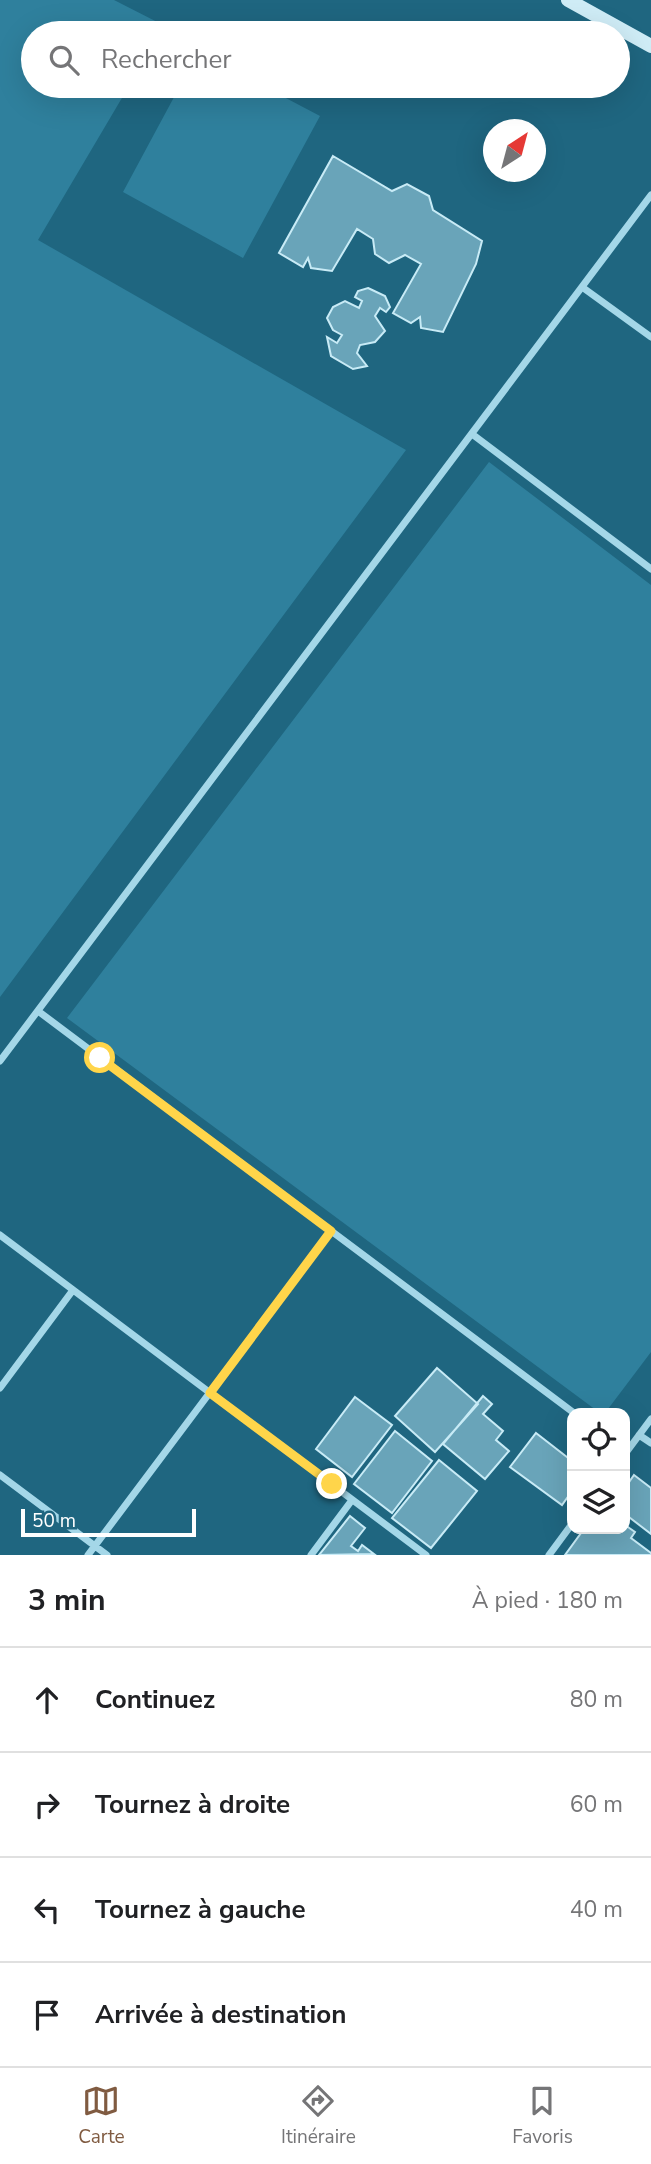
<!DOCTYPE html>
<html lang="fr">
<head>
<meta charset="utf-8">
<style>
  :root { --surface:#fff; --page:#f2f2f2; --text:#202124; --muted:#757577; --line:#e0e0e0; --accent:#805b41 }
  body { margin:0; font-family:"Nunito Sans",sans-serif; background:var(--page); color:var(--text) }
  .controls { position:absolute; right:21px; bottom:21px; display:grid; overflow:hidden; border-radius:14px; box-shadow:0 7px 28px #0002 }
  .controls button { width:63px; height:63px; display:grid; place-items:center; padding:0; border:0; border-bottom:2px solid var(--line); background:var(--surface); color:var(--text); font:35px sans-serif }
  .compass { position:absolute; left:483px; top:119px; width:63px; height:63px; border-radius:50%; background:var(--surface); box-shadow:0 7px 28px #0002; rotate:36deg }
  .scale { position:absolute; left:21px; bottom:18px; width:175px; box-sizing:border-box; padding-left:7px; border:4px solid #fff; border-top:0; font-size:19px; line-height:24px; white-space:nowrap; color:#fff; -webkit-text-stroke:5px #1f6680; paint-order:stroke }
  .stop { position:absolute; width:21px; height:21px; margin:-16px; border:5px solid #ffd54a; border-radius:50%; background:#fff }
  .stop.end { background:#ffd54a; border-color:#fff; box-shadow:0 2px 7px #0008 }
  .list { margin:0; padding:0; list-style:none }
  h2 { display:flex; justify-content:space-between; align-items:center; height:91px; margin:0; padding:0 28px; font-size:30px }
  h2 small { font-size:23px; font-weight:400; color:var(--muted) }
  .list li { display:grid; grid-template-columns:46px 1fr auto; gap:21px; align-items:center; box-sizing:border-box; height:105px; padding:0 28px; border-top:2px solid var(--line) }
  .list b { display:block; font-size:26px; white-space:nowrap }
  .list em { font-size:23px; font-style:normal; color:var(--muted) }
  .icon { flex:none; width:38px; height:38px; fill:none; stroke:currentColor; stroke-width:2; stroke-linecap:round; stroke-linejoin:round }
  .map { position:relative; flex:none; width:651px; height:1555px; overflow:hidden }
  .search { position:absolute; background:var(--surface); box-shadow:0 7px 28px #0002; left:21px; right:21px; top:21px; height:77px; display:flex; align-items:center; gap:18px; box-sizing:border-box; padding:0 24px; border-radius:38px; color:var(--muted); font-size:26px }
  .sheet { height:511px; background:var(--surface) }
  nav { display:flex; justify-content:space-around; align-items:center; box-sizing:border-box; height:98px; border-top:2px solid var(--line); background:var(--surface); font-size:19px; color:var(--muted) }
  nav a { display:grid; justify-items:center; gap:4px }
  nav .on { color:var(--accent) }
  .map>svg:first-child { display:block }
  .green { fill:#2f809d }
  .building { fill:#69a4b9; stroke:#c8ebf6; stroke-width:2 }
  .lines { fill:none; stroke-linecap:round; stroke-linejoin:round }
  .minor { stroke:#a4d7e8; stroke-width:7 }
  .secondary { stroke:#cfecf6; stroke-width:14 }
  .route { stroke:#ffd54a; stroke-width:9 }
</style>
</head>
<body>
<div class="map">
<svg width="651" height="1555" viewBox="0 0 651 1555">
  <rect width="100%" height="100%" fill="#1f6680"/>
  <!-- green -->
  <path class="green" d="M0,0H114L165,26L161,33H33V86H129L38,240L406,450L0,997Z
    M180,86H263L320,116L243,258L123,192Z
    M489,462L651,585V1352L605,1413H600L67,1018Z"/>
  <!-- building -->
  <path class="building" d="M333,156L392,191L407,184L429,196L433,210L482,241L476,264L443,332L421,328L420,317L411,323L393,313L421,264L405,255L389,263L375,254L373,239L357,229L332,271L311,268L308,258L303,267L279,253Z
    M368,288L385,296L390,307L386,312L380,308L375,316L385,331L375,342L360,345L357,353L367,366L353,369L331,356L327,337L337,343L342,335L333,330L327,318L333,307L345,301L359,308L362,301L355,297L358,291Z
    M437,1368L478,1404L435,1452L395,1416Z
    M483,1396L492,1404L483,1414L503,1431L496,1440L509,1451L485,1479L443,1444Z
    M355,1397L392,1425L352,1477L316,1449Z
    M395,1431L432,1461L392,1513L354,1484Z
    M536,1433L572,1461V1491L562,1505L510,1467Z
    M439,1460L477,1491L431,1548L392,1518Z
    M634,1475L651,1488V1534L625,1514V1488Z
    M350,1516L365,1528L351,1546L358,1551L362,1545L374,1554L319,1555Z
    M625,1525L635,1532L631,1538L651,1553V1555H565L584,1529H625Z"/>
  <g class="lines">
    <!-- minor -->
    <path class="minor" d="M582,287L651,337
      M472,434L651,569
      M38,1011L574,1413
      M0,1061L651,195
      M0,1235L426,1555
      M0,1388L73,1290
      M639,1435L651,1443
      M625,1454L651,1419
      M0,1475L107,1555
      M88,1555L331,1231
      M311,1555L352,1500
      M549,1555L572,1524"/>
    <!-- secondary -->
    <path class="secondary" d="M568,0L651,46"/>
  </g>
  <g class="lines">
    <!-- route -->
    <path class="route" d="M100,1058L331,1231L210,1393L332,1484"/>
  </g>
</svg>
<div class="controls">
<button><svg class="icon" aria-label="locate" viewBox="0 0 24 24"><circle cx="12" cy="12" r="6"/><path d="M12 2v4M12 18v4M2 12h4M18 12h4"/></svg></button>
<button><svg class="icon" aria-label="layers" viewBox="0 0 24 24"><path d="M12 4l9 5-9 5-9-5zM3 14l9 5 9-5"/></svg></button>
</div>
<svg class="compass" viewBox="-18 -18 36 36"><path d="M0-13l5 13h-10z" fill="#e53935"/><path d="M0 13l5-13h-10z" fill="#757577"/></svg>
<div class="scale">50 m</div>
<div class="stop" style="left:100px;top:1058px"></div>
<div class="stop end" style="left:332px;top:1484px"></div>
<div class="search"><svg class="icon" aria-label="search" viewBox="0 0 24 24"><circle cx="10" cy="10" r="6"/><path d="M15 15l6 6"/></svg>Rechercher</div>
</div>
<section class="sheet">
<h2>3 min<small>À pied · 180 m</small></h2>
<ul class="list">
<li><svg class="icon" aria-label="ahead" viewBox="0 0 24 24"><path d="M12 20V5M6 11l6-6 6 6"/></svg><div><b>Continuez</b></div><em>80 m</em></li>
<li><svg class="icon" aria-label="right" viewBox="0 0 24 24"><path d="M7 20v-9h11M14 6l5 5-5 5"/></svg><div><b>Tournez à droite</b></div><em>60 m</em></li>
<li><svg class="icon" aria-label="left" viewBox="0 0 24 24"><path d="M17 20v-9H6M10 6l-5 5 5 5"/></svg><div><b>Tournez à gauche</b></div><em>40 m</em></li>
<li><svg class="icon" aria-label="arrive" viewBox="0 0 24 24"><path d="M6 21V4h12l-3 4 3 4H6"/></svg><div><b>Arrivée à destination</b></div></li>
</ul>
</section>
<nav>
<a class="on"><svg class="icon" aria-label="map" viewBox="0 0 24 24"><path d="M3 6l6-2 6 2 6-2v14l-6 2-6-2-6 2zM9 4v14M15 6v14"/></svg>Carte</a>
<a><svg class="icon" aria-label="directions" viewBox="0 0 24 24"><path d="M12 3l9 9-9 9-9-9zM9 14v-3h6M13 9l2 2-2 2"/></svg>Itinéraire</a>
<a><svg class="icon" aria-label="saved" viewBox="0 0 24 24"><path d="M7 4h10v16l-5-4-5 4z"/></svg>Favoris</a>
</nav>
</body>
</html>
